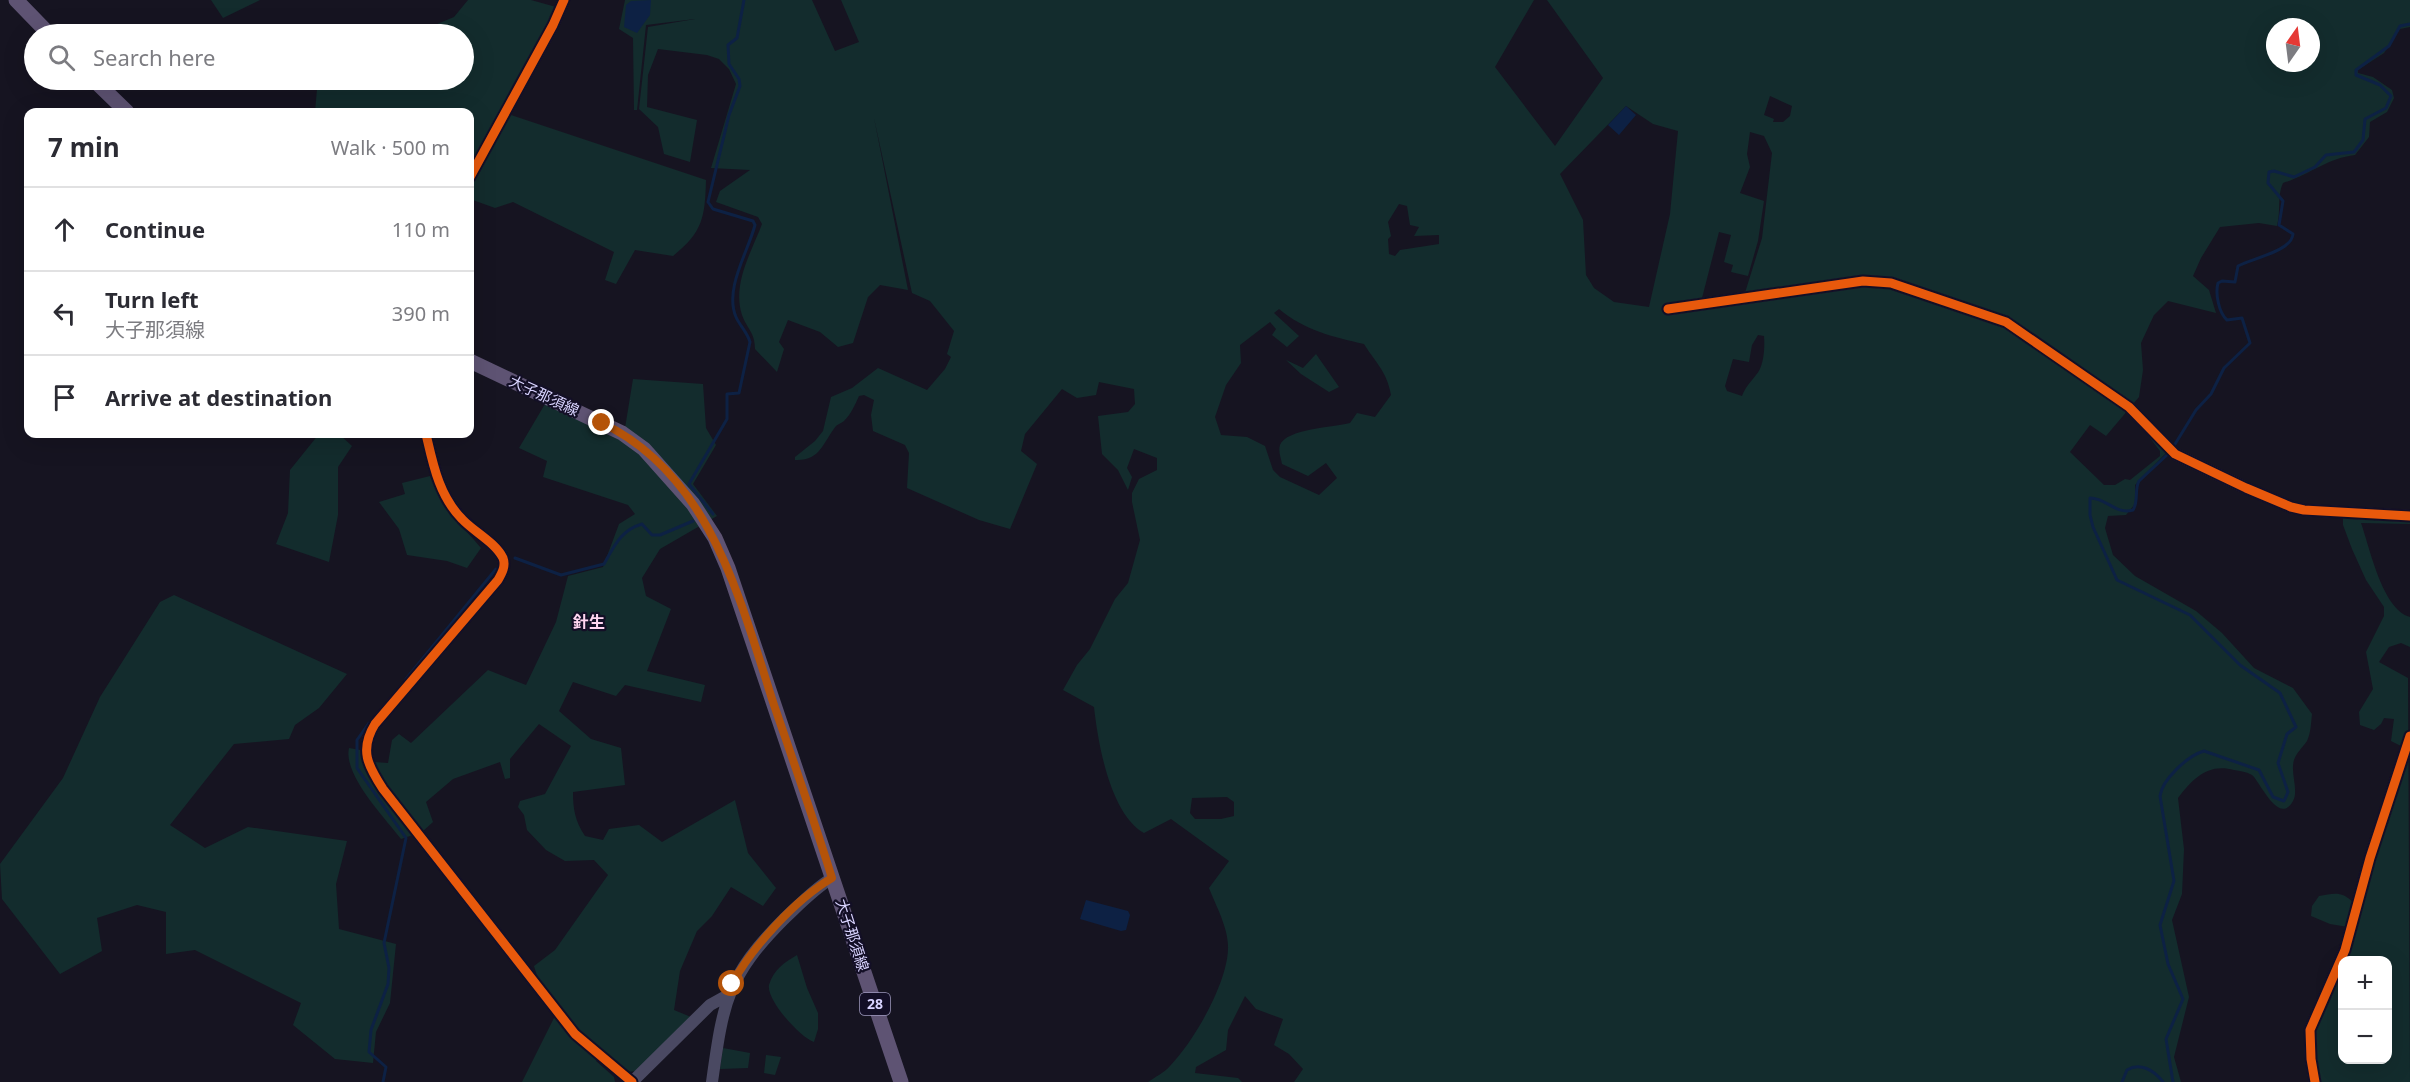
<!DOCTYPE html>
<html lang="en">
<head>
<meta charset="utf-8">
<style>
  :root { --surface:#fff; --page:#f7f7f7; --text:#2b2b33; --muted:#7c7c81; --line:#e1e1e2 }
  body { margin:0; font-family:"Noto Sans","Noto Sans JP",sans-serif; background:var(--page); color:var(--text) }
  .controls { position:absolute; right:18px; bottom:18px; display:grid; overflow:hidden; border-radius:12px; box-shadow:0 6px 24px #0002 }
  .controls button { width:54px; height:54px; display:grid; place-items:center; padding:0; border:0; border-bottom:2px solid var(--line); background:var(--surface); color:var(--text); font:30px sans-serif }
  .compass { position:absolute; left:2266px; top:18px; width:54px; height:54px; border-radius:50%; background:var(--surface); box-shadow:0 6px 24px #0002; rotate:14deg }
  .stop { position:absolute; width:18px; height:18px; margin:-14px; border:4px solid #b45309; border-radius:50%; background:#fff }
  .stop.end { background:#b45309; border-color:#fff; box-shadow:0 2px 6px #0008 }
  .list { margin:0; padding:0; list-style:none }
  h2 { display:flex; justify-content:space-between; align-items:center; height:78px; margin:0; padding:0 24px; font-size:26px }
  h2 small { font-size:20px; font-weight:400; color:var(--muted) }
  .list li { display:grid; grid-template-columns:39px 1fr auto; gap:18px; align-items:center; box-sizing:border-box; height:84px; padding:0 24px; border-top:2px solid var(--line) }
  .list b { display:block; font-size:22px; white-space:nowrap }
  .list p { margin:0; font-size:20px; white-space:nowrap; color:var(--muted) }
  .list em { font-size:20px; font-style:normal; color:var(--muted) }
  .icon { flex:none; width:33px; height:33px; fill:none; stroke:currentColor; stroke-width:2; stroke-linecap:round; stroke-linejoin:round }
  .map { position:relative; flex:none; width:2410px; height:1082px; overflow:hidden }
  .search { position:absolute; background:var(--surface); box-shadow:0 6px 24px #0002; left:24px; top:24px; width:450px; height:66px; display:flex; align-items:center; gap:15px; box-sizing:border-box; padding:0 21px; border-radius:33px; color:var(--muted); font-size:22px }
  .panel { position:absolute; background:var(--surface); box-shadow:0 6px 24px #0002; left:24px; top:108px; width:450px; height:330px; border-radius:12px }
  .map>svg:first-child { display:block }
  .green { fill:#132c2d; fill-rule:evenodd }
  .water { fill:#0d2144 }
  .lines { fill:none; stroke-linecap:round; stroke-linejoin:round }
  .stream { stroke:#0d2144; stroke-width:3 }
  .minor { stroke:#4a4962; stroke-width:12 }
  .major { stroke:#5e5373; stroke-width:15 }
  .cycleway-casing { stroke:#130f26; stroke-width:13 }
  .cycleway { stroke:#e8590c; stroke-width:9 }
  .route { stroke:#b45309; stroke-width:8 }
  .labels { text-anchor:middle; stroke-width:4.5; stroke-linejoin:round; paint-order:stroke }
  .shield { fill:#130f26; stroke:#9e99be; stroke-width:1.5 }
  .shield-label { font-size:14px; font-weight:bold; fill:#d9d4ff }
  .street-label { font-size:15px; fill:#d9d4ff; stroke:#130f26 }
  .neighbourhood-label { font-size:16px; font-weight:bold; fill:#ffd6f0; stroke:#130f26 }
</style>
</head>
<body>
<div class="map">
<svg width="2410" height="1082" viewBox="0 0 2410 1082">
  <rect width="100%" height="100%" fill="#161421"/>
  <!-- green -->
  <path class="green" d="M211,0H260L223,18Z
    M468,0H531L556,7L470,166V112H315L317,89L329,80H464V34H413L454,17Z
    M625,0H812L835,51L859,42L841,0H1534L1495,67L1555,146L1603,78L1547,0H2410V27L2400,29L2384,53L2358,70V73L2373,77L2392,90L2394,98L2387,112L2370,122L2369,137L2355,155C2328,158 2309,175 2283,183C2277,195 2281,211 2277,226L2259,223L2220,227L2201,258L2193,276L2209,290L2216,313L2168,301L2154,315L2141,343L2143,370L2139,397L2106,436L2090,425L2070,452L2104,485H2115L2125,479L2130,480L2160,456V451L2147,434L2166,453L2135,485V504L2126,515L2108,516L2105,528L2113,555L2135,576L2196,611L2222,633L2254,668L2293,688L2312,714C2311,722 2311,733 2307,741C2303,747 2296,753 2294,760C2290,773 2299,790 2293,801C2279,827 2259,780 2252,775C2247,772 2240,771 2234,770C2207,763 2193,779 2178,798L2184,849L2182,894L2172,920L2189,997L2174,1057L2181,1082H1294L1303,1069L1289,1054L1274,1045L1283,1019L1256,1009L1245,996L1228,1030L1226,1050L1196,1067L1195,1073L1238,1078L1242,1082H1148C1155,1077 1164,1073 1170,1066C1194,1041 1227,984 1228,949C1229,929 1216,906 1209,888L1229,861L1171,819L1144,833C1110,814 1098,743 1094,707L1063,690L1077,665L1090,649L1115,599L1128,583L1140,540L1132,502V493L1139,479L1157,470V458L1134,449L1127,468L1132,477L1128,490L1118,470L1102,454L1098,416L1128,412L1135,404L1134,389L1099,382L1096,395L1077,398L1062,389L1025,434L1021,451L1037,464L1010,529L979,520L907,488L909,453L905,445L873,431L871,415L874,400L864,395L859,396C855,405 851,414 844,421C842,423 838,424 836,426C823,442 821,461 795,460V457L815,441L823,431L831,397L852,388L878,368L927,390L945,369L951,357L947,354L954,331L930,301L912,293L874,118L908,290L880,285L868,297L853,343L838,347L820,332L788,320L779,342L784,349L777,372L755,349C755,332 747,329 742,315C732,284 751,253 762,224L758,217L716,202L720,191L750,170L711,168L736,84L729,69L719,59L707,55L658,49L648,75L647,107L697,120L690,162L664,154L658,127L639,109L648,27L695,19L646,25L637,110H634L633,38L619,29ZM2275,27H2311V63H2275ZM1770,96L1792,106L1790,116L1783,122H1773L1774,119L1764,115ZM1626,106L1653,124L1678,131L1670,214L1649,307L1614,302L1594,288L1586,275L1583,220L1560,174ZM1750,132L1764,136L1772,153L1762,238L1744,296L1701,302L1719,232L1731,235L1724,262L1733,265L1731,272L1748,276L1758,241L1764,201L1740,193L1750,167L1747,154ZM1399,204L1407,206L1410,225L1419,227L1414,236L1439,235V244L1400,250L1395,256L1389,254L1388,239L1391,236L1388,222ZM1279,309C1304,330 1333,337 1364,344C1377,365 1386,370 1391,395L1375,417L1357,413L1350,423C1334,427 1286,429 1280,445C1278,451 1281,458 1282,464L1308,476L1326,463L1337,478L1319,495L1280,477L1273,470L1265,446L1247,437L1221,435L1215,417L1226,385L1241,363L1240,345L1270,322L1276,329L1272,335L1287,347L1299,336L1274,313ZM1758,335L1764,336C1765,347 1764,367 1756,375C1750,383 1746,386 1742,396L1727,391L1725,386L1733,359L1749,362L1752,345ZM1227,797L1234,802V816L1221,819H1195L1190,813L1192,798Z
    M508,114L706,180C705,217 703,232 673,256L635,250L616,284L605,280L614,252L513,202L495,208L470,199V189Z
    M1316,354L1339,387L1329,392L1301,374L1286,360L1303,368Z
    M633,379L703,384L706,428L716,445L693,484L717,516L660,549L642,578L646,596L671,609L647,671L705,685L701,702L625,685L616,696L573,682L559,711L591,739L621,748L625,785L573,792C573,809 575,821 585,836L603,840L609,829L639,825L662,842L735,800L748,853L776,888L763,906L731,887L712,916L697,931L680,971L674,1010L691,1017L638,1071L626,1072L601,1054L596,1061L614,1077L615,1082H522L559,1008L538,979L534,966L555,950L608,875L594,860L565,861L546,850L527,830L524,815L518,807L520,801L545,794L571,746L539,724L510,759V778L505,779L500,762L453,779L426,802L433,822L422,832L401,839C385,818 343,775 349,748L372,752L374,762L388,763L392,740L399,734L411,743L488,670L526,685L556,622L568,576L603,567L619,524L635,514L628,505L543,477L547,461L519,448L545,404L625,428Z
    M319,434H339L352,446L338,467V515L329,562L276,544L288,513L290,470Z
    M430,476L442,503L481,548L467,568L447,561L407,555L399,529L379,502L405,494L402,483Z
    M2343,513L2410,517V524L2361,523C2370,548 2382,609 2410,617V647L2401,643L2389,647L2379,662L2408,678L2410,1082H2321L2314,1050L2317,1021L2348,927L2330,924L2311,916L2312,906L2319,896C2334,893 2342,891 2353,902L2403,747L2391,741L2394,719L2384,718L2381,724L2374,730L2360,725L2359,712L2373,689L2366,652L2384,616V607L2366,580L2352,549L2343,525ZM2342,960H2388V1060H2342Z
    M174,595L347,674L319,708L295,725L289,739L234,744L170,825L205,848L248,827L347,841L336,884L339,929L396,944L390,1003L376,1032L373,1063L335,1059L293,1025L301,1003L195,950L166,954V912L137,905L97,918L102,951L60,974L2,899L0,864L63,778L100,697L160,602Z
    M797,955L807,988L818,1013V1029L814,1042C801,1038 766,1000 769,985C773,970 785,962 797,955Z
    M723,1048L750,1053L748,1068L720,1069Z
    M766,1055L781,1057L775,1075L764,1073Z"/>
  <!-- water -->
  <path class="water" d="M651,0L650,15L637,33L624,27L626,5L631,1Z
    M1626,106L1636,115L1619,135L1608,125Z
    M1086,900L1128,911L1130,915L1126,930L1121,931L1080,919Z"/>
  <g class="lines">
    <!-- stream -->
    <path class="stream" d="M2172,449L2196,410L2211,394L2224,368L2250,343L2242,318L2227,320C2219,313 2215,294 2218,283L2222,281L2235,282L2238,266C2253,258 2292,251 2293,234L2279,225L2283,201L2268,183L2269,172L2274,171L2294,177L2315,167L2326,155L2354,152L2363,140L2365,119L2386,108L2391,96L2380,85L2356,75V70L2389,46L2400,26L2410,24
      M2168,454L2139,481C2134,490 2139,501 2133,510C2115,515 2107,498 2090,498V515L2093,527L2117,580L2190,615L2240,665L2280,693L2296,727L2287,734L2278,763L2288,792L2284,801L2273,797L2259,770L2204,751C2187,756 2162,780 2160,796L2174,881L2160,925L2168,964L2183,999L2166,1039L2173,1082
      M713,514L689,484L727,419V394L739,393L750,342C747,332 740,326 736,317C724,289 748,252 755,225L753,221L713,209L708,202L729,115L740,86L739,79L729,64L728,45L737,38L744,0
      M515,558L561,575L604,564C614,546 621,530 642,524L652,535H660L693,521
      M406,679L496,569
      M369,723L357,740V768L406,838L384,943L389,968L388,984L371,1030L369,1052L386,1067L383,1082
      M2122,1082L2127,1070C2140,1062 2154,1070 2163,1082"/>
    <!-- minor -->
    <path class="minor" d="M470,177L553,25L564,0
      M1668,309L1863,281L1891,283L2006,322L2129,407L2175,454L2246,488L2291,507L2304,510L2410,516
      M426,434C433,464 439,496 462,519C474,532 495,542 503,558C506,566 502,573 498,580L375,724C359,750 368,766 383,789L575,1034L632,1082
      M632,1082L710,1005L728,995
      M712,1082C723,1004 726,977 784,919C800,904 814,889 832,878
      M2315,1082L2311,1059L2310,1030L2345,950L2370,858L2410,736"/>
    <!-- major -->
    <path class="major" d="M16,0L49,34
      M94,80L127,112
      M470,361L622,433L644,449L693,504L715,538L728,568L901,1082"/>
    <defs>
      <path id="cycleway" d="M470,177L553,25L564,0
        M1668,309L1863,281L1891,283L2006,322L2129,407L2175,454L2246,488L2291,507L2304,510L2410,516
        M426,434C433,464 439,496 462,519C474,532 495,542 503,558C506,566 502,573 498,580L375,724C359,750 368,766 383,789L575,1034L632,1082
        M2315,1082L2311,1059L2310,1030L2345,950L2370,858L2410,736"/>
    </defs>
    <!-- cycleway casing -->
    <use href="#cycleway" class="cycleway-casing"/>
    <!-- cycleway -->
    <use href="#cycleway" class="cycleway"/>
  </g>
  <g class="lines">
    <!-- route -->
    <path class="route" d="M602,423C711,475 740,600 774,705C794,763 814,820 832,878C796,899 752,947 732,984"/>
  </g>
  <g class="labels">
    <!-- shield labels -->
    <rect class="shield" x="860" y="993" width="30" height="22" rx="4.5"/>
    <g class="shield-label">
      <text x="875" y="1009">28</text>
    </g>
    <!-- street labels -->
    <g class="street-label">
      <text transform="translate(544 396) rotate(25)" y="5">大子那須線</text>
      <text transform="translate(852 935) rotate(72)" y="5">大子那須線</text>
    </g>
    <!-- neighbourhood labels -->
    <g class="neighbourhood-label">
      <text x="589" y="628">針生</text>
    </g>
  </g>
</svg>
<div class="controls">
<button>+</button>
<button>−</button>
</div>
<svg class="compass" viewBox="-18 -18 36 36"><path d="M0-13l5 13h-10z" fill="#e53935"/><path d="M0 13l5-13h-10z" fill="#7c7c81"/></svg>
<div class="stop" style="left:732px;top:984px"></div>
<div class="stop end" style="left:602px;top:423px"></div>
<div class="search"><svg class="icon" aria-label="search" viewBox="0 0 24 24"><circle cx="10" cy="10" r="6"/><path d="M15 15l6 6"/></svg>Search here</div>
<section class="panel">
<h2>7 min<small>Walk · 500 m</small></h2>
<ul class="list">
<li><svg class="icon" aria-label="ahead" viewBox="0 0 24 24"><path d="M12 20V5M6 11l6-6 6 6"/></svg><div><b>Continue</b></div><em>110 m</em></li>
<li><svg class="icon" aria-label="left" viewBox="0 0 24 24"><path d="M17 20v-9H6M10 6l-5 5 5 5"/></svg><div><b>Turn left</b><p>大子那須線</p></div><em>390 m</em></li>
<li><svg class="icon" aria-label="arrive" viewBox="0 0 24 24"><path d="M6 21V4h12l-3 4 3 4H6"/></svg><div><b>Arrive at destination</b></div></li>
</ul>
</section>
</div>
</body>
</html>
